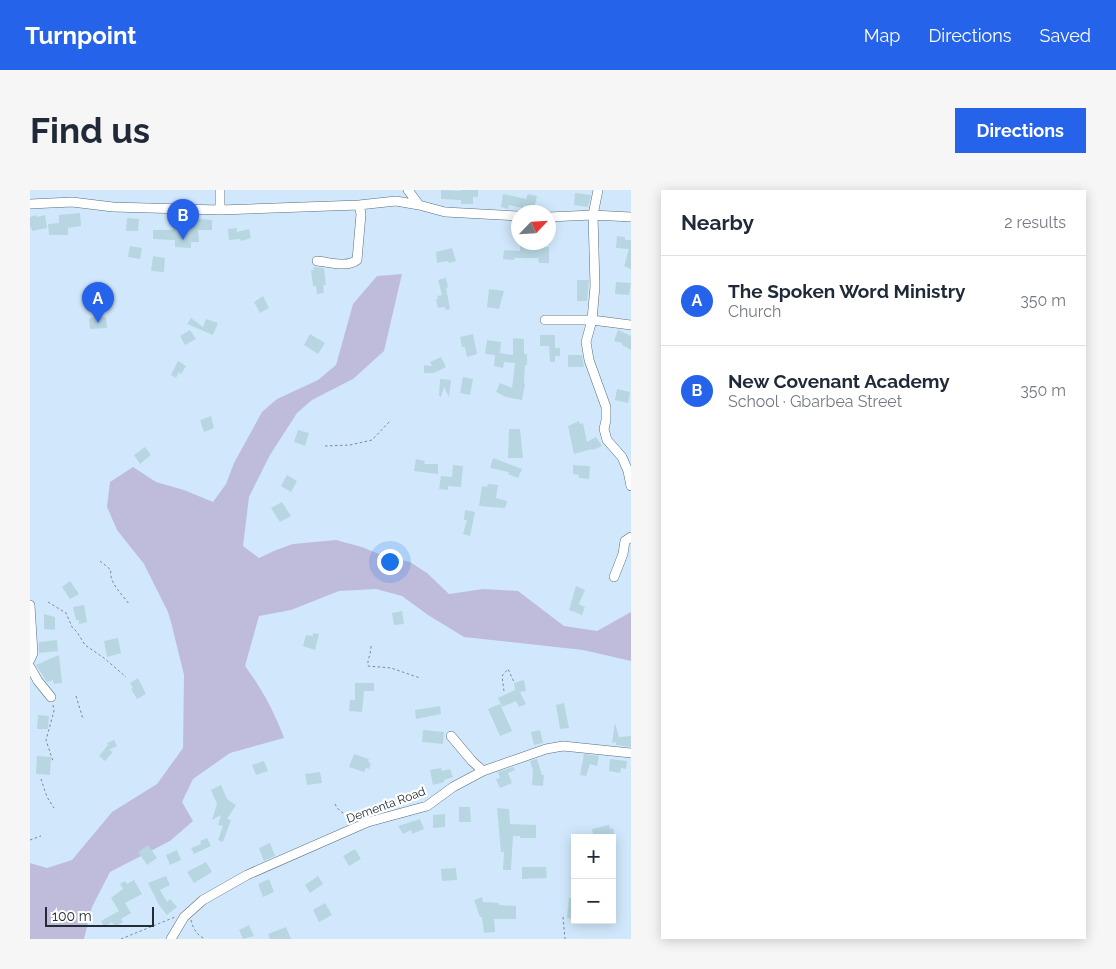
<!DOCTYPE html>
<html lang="en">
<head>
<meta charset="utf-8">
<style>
  :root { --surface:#fff; --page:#f6f6f7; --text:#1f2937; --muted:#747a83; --line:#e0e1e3; --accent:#2563eb }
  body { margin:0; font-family:Raleway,sans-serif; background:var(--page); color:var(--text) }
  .controls { position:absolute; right:15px; bottom:15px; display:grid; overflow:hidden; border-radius:0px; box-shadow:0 2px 12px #0003 }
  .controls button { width:45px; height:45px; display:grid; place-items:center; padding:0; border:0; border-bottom:1px solid var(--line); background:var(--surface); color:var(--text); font:25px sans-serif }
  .compass { position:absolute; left:481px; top:15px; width:45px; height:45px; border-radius:50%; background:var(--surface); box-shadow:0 2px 12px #0003; rotate:65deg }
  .scale { position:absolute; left:15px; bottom:12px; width:109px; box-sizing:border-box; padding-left:5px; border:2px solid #242d34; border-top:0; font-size:14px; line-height:18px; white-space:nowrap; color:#242d34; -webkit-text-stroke:4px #fff; paint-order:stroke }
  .you { position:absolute; left:359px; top:371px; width:18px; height:18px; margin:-12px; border:4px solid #fff; border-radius:50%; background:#1a73e8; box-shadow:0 0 0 8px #1a73e833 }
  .badge { display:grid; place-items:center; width:32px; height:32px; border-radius:50%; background:var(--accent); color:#fff; font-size:16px; font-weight:700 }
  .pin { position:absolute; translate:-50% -41px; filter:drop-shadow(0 1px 2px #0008) }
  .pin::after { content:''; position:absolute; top:26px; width:18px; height:15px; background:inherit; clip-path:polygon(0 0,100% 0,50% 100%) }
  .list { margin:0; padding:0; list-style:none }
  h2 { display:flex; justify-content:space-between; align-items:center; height:65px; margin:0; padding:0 20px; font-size:21px }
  h2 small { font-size:16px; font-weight:400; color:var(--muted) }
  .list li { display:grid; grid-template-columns:32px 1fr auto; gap:15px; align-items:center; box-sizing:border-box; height:90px; padding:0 20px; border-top:1px solid var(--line) }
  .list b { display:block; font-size:19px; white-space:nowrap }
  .list p { margin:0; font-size:16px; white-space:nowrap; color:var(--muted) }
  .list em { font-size:16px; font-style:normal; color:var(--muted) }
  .map { position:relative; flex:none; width:601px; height:749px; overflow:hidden; border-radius:0px }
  header { display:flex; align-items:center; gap:30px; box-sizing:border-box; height:70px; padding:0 25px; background:var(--accent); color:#fff }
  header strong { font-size:24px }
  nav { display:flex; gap:28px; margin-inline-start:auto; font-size:18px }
  .intro { display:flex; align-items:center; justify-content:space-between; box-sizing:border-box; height:120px; padding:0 30px }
  h1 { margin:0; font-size:35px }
  .button { padding:12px 22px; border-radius:0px; background:var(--accent); color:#fff; font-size:18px; font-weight:700 }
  main { display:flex; gap:30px; padding:0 30px }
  aside { flex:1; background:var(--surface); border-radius:0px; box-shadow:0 2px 12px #0003 }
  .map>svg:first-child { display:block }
  .green { fill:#bfbcdb }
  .building { fill:#b7d6e1 }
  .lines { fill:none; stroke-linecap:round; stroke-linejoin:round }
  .minor-casing { stroke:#576c7d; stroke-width:10 }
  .path { stroke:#798996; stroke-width:1; stroke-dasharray:2.5 2.5; stroke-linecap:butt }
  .minor { stroke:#fff; stroke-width:9 }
  .labels { text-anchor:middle; stroke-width:4.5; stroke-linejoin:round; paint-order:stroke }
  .street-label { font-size:12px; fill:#242d34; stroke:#fff }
</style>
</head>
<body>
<header>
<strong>Turnpoint</strong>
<nav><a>Map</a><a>Directions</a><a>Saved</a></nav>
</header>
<div class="intro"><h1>Find us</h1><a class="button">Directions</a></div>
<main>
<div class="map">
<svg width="601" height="749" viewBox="0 0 601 749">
  <rect width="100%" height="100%" fill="#d1e8fc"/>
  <!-- green -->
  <path class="green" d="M372,84L354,161L323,189L282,210L267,223L240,265L219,307L213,356L229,368L246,360L263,354L306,350L332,357L354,366L380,372L397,383L419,404L453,399L488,401L534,436L567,441L601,422V471L553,460L434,447L398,425L372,406L346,399L309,401L261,420L229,426L215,476C232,499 244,521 254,548L200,563L163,589L152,612L163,631L140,651L80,682L62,717L54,749H0V673L17,678L42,670L82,622L127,594L153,558L154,485L142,436L138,422L114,374L87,340L77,317L80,292L103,277L126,292L154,300L183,312L196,294L204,273L232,222L247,209L288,190L306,175L323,114L347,86Z"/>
  <!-- building -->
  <path class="building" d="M411,0L431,1V0H448V7H443V14H431V10L411,9Z
    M545,3L561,5L558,17L544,15Z
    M473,4L496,9L498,4L507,6L504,18L494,15L493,18L479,15L478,19L471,17Z
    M50,23L51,36L38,38V45H19L18,34L29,33V25Z
    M6,25L7,27L15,25L17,38L2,41L1,37H0V27Z
    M144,27L182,30V40H168L169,52H161V58L145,57V50L123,49V40H143Z
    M97,28L109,29L108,41H96Z
    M207,38V42L219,39L221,48L211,51L210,49L199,50L198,39Z
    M587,46L595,47V50H601V79L594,76L599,59L586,58Z
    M100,56L112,58L110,69L98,67Z
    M490,56L519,57V73H509L508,68H484V70L473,69L474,60L490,61Z
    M422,58L426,71L419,73L418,71L407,73L406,62Z
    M123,66L135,68L134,82L121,81Z
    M283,77L294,78L296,95H293L294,103L287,104L286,96H283L281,80H284Z
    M416,88L418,97L416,98L420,119L416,120L415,117L408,118L406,109H408L407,106L412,105L408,90Z
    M547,90H559L557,111H547Z
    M586,92L601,93L599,105L585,104Z
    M459,99L474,101L469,119L457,117Z
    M233,106L239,118L230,123L224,112Z
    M76,127L77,138L60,139L59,128Z
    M161,128L173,137L176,129L188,133L183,145L157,134Z
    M160,140L166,149L155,155L150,146Z
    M588,140L601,146V160L592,155V153L584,151Z
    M280,144L295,153L288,164L274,155Z
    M443,144L447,164L437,167L435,157H432L430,147Z
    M510,145H525V158H530V166H525V172H520L519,156H510Z
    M483,148L494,149V164H497V175H495L494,193L495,194L492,210L476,207L466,202L470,193L482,198L485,173L474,172L473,178L464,176L465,165L455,164L457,150L471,152L470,163L483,165Z
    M538,165H552L554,177H538Z
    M411,167L416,177L404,183H394V175L402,176L400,172Z
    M148,171L156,176L151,184L149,182L146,188L141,185Z
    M433,187L443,189L440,205L430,203Z
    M410,189L421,190L419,207L414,197L411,207L409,206Z
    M587,199L600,202L598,213L585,210Z
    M181,226L184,238L174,242L170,230Z
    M549,231L550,234L553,233L557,252L566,247L572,256L563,260L562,259L544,264L538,236Z
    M479,239H490L493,268H478Z
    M268,240L279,243L275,256L264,252Z
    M115,257L121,265L110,274L104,265Z
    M463,268L492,279L488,288L478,284L479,282L460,278Z
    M386,269L395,271L394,274H408V284L384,281Z
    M423,275L433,276L431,297L418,296V300L409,299L411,286L422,287Z
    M543,275L560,276L559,289L549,288V285L543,284Z
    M257,285L267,291L261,302L251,296Z
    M458,294L468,295L466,308L477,311L475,318L449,316L452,296L457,297Z
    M252,312L261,326L250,332L241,318Z
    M435,320L445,322L440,346L433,344L437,330H434Z
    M40,391L49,404L40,409L32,397Z
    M546,396L555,400L549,414L555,417L552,425L539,420Z
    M54,415L57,432L49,434V430H46L43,417Z
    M372,421L374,434L364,435L362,423Z
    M14,424L25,427V440L14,439Z
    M283,443L289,444L285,460L273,456L276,445L283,446Z
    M88,448L91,463L77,467L74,451Z
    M27,450L28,461L9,463V452Z
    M29,465L32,493L24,494L23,490L17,492L6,475Z
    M108,488L116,504L107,509L101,499L103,498L100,493Z
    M494,490L496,501L490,502L496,514L489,517L486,511L472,517L468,508L485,500L484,493Z
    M325,493H344V501H334L332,522L319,521L320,510H325Z
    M534,513L539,538L530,539L526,515Z
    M470,514L482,541L470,546L458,519Z
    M410,516L411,524L386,529L385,520Z
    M8,525L19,526L18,539H7Z
    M585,533L589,547L601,546V557L586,555V552L582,553Z
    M393,540L414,542L413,554L392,552Z
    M510,540L513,553L504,555L501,542Z
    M84,550L87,556L79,560L83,562L75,571L69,566L78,555L77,553Z
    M324,564L339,569L338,572L341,573L339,579L336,578L334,582L319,577Z
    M554,564L569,566L567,576L560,574L556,586L550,585Z
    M7,566L21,567L20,585L6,584Z
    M507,569L512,585H514L513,596L502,595L503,580L500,571Z
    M580,569L597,571L596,579L591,578L590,583L579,581Z
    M234,571L238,581L226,585L222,575Z
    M483,577L485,580L478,583L482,593L470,598L466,589L470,588L468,582Z
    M411,578L412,581L420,579L423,587L414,590V592L403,595L400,580Z
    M290,582L292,593L277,595L275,584Z
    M191,595L197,609L206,615L197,629L201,630L193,652L188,650L193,636L188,635L191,625L182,630L187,614L181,600Z
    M429,617H440L441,632H429Z
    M467,618L479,619L480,634L506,635V648H490V646H483L481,680H473L474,662H471Z
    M415,624V637L403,638V625Z
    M390,629L394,639L382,644L381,640L373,644L368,636Z
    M579,635L580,639L583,638L585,647L564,648L562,639Z
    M177,648L181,656L164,664L161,658L171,654L170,651Z
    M240,653L245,666L234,671L229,658Z
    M118,655L127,668L117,675L108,662Z
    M325,659L331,669L319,676L313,666Z
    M147,660L151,670L140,675L136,665Z
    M176,672L182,682L164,693L157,682Z
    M492,677H516L517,688L492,689Z
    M426,678L427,690L412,691L411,679Z
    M136,686L140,695L130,700L137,712L140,709L147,717L137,725L129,715L118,693Z
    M288,686L293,694L280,703L275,695Z
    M239,689L244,702L233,707L228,694Z
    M104,690L112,704L95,713L101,723L91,729L93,732L85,737L82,732L74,737L71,731L89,721L81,708L93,699L90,694L95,691L97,694Z
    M452,707L453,712L469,713V715L486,716V729H464L465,742L454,743L452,727H450L444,710Z
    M539,708H545V729L537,728Z
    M295,713L302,725L289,732L283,720Z
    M219,735L224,746L213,749L209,740Z
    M256,737L261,749H240L238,744Z"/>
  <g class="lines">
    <defs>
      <path id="minor" d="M568,0L563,25L565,96L562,130L556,152L559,170L576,217V230L574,239L577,250L592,267L598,281L601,296
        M0,14L42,12L83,17L190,20L329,15L366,11L389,15L378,0
        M389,15L415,22L488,26
        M190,20V0
        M518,27L563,25L601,27
        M287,71C299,72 317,78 327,70L331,24L329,15
        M515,130H562L601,135
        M584,387L593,364L595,351L601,347
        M0,415L3,463L0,470
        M0,477L8,491L21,507
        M421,546L442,571L453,581
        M141,749L154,727L173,710L217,685L338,632L397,616L423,597L453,581L516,559L533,556L601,563"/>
    </defs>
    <!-- minor casing -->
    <use href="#minor" class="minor-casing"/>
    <!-- path -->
    <path class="path" d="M295,256L320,255L342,250L361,230
      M70,371L81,380C78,392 93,405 99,414
      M18,412L36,423L42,437L47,442L55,455L74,468L96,487
      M341,456C341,465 337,469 338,476L361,478L390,488
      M474,501L472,486L478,479L484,492
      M46,506L53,529
      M23,515L24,521L16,550L23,571
      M11,589L17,607L24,618
      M305,614C310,624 317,625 328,628
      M0,650L11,646
      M533,727L535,749
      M161,730C163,739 167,745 175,749
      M91,749L145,727"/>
    <!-- minor -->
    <use href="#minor" class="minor"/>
  </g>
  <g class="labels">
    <!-- street labels -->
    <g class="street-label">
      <text transform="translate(356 615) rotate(-20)" y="4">Dementa Road</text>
    </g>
  </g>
</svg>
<div class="controls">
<button>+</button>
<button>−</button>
</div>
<svg class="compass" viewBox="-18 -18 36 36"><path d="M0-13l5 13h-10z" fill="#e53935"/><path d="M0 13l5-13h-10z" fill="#747a83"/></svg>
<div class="scale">100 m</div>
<div class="you"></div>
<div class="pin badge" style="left:68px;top:133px">A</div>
<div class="pin badge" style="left:153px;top:50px">B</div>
</div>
<aside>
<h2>Nearby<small>2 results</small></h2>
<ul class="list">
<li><span class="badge">A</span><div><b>The Spoken Word Ministry</b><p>Church</p></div><em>350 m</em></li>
<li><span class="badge">B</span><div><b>New Covenant Academy</b><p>School · Gbarbea Street</p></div><em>350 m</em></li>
</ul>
</aside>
</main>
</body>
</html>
